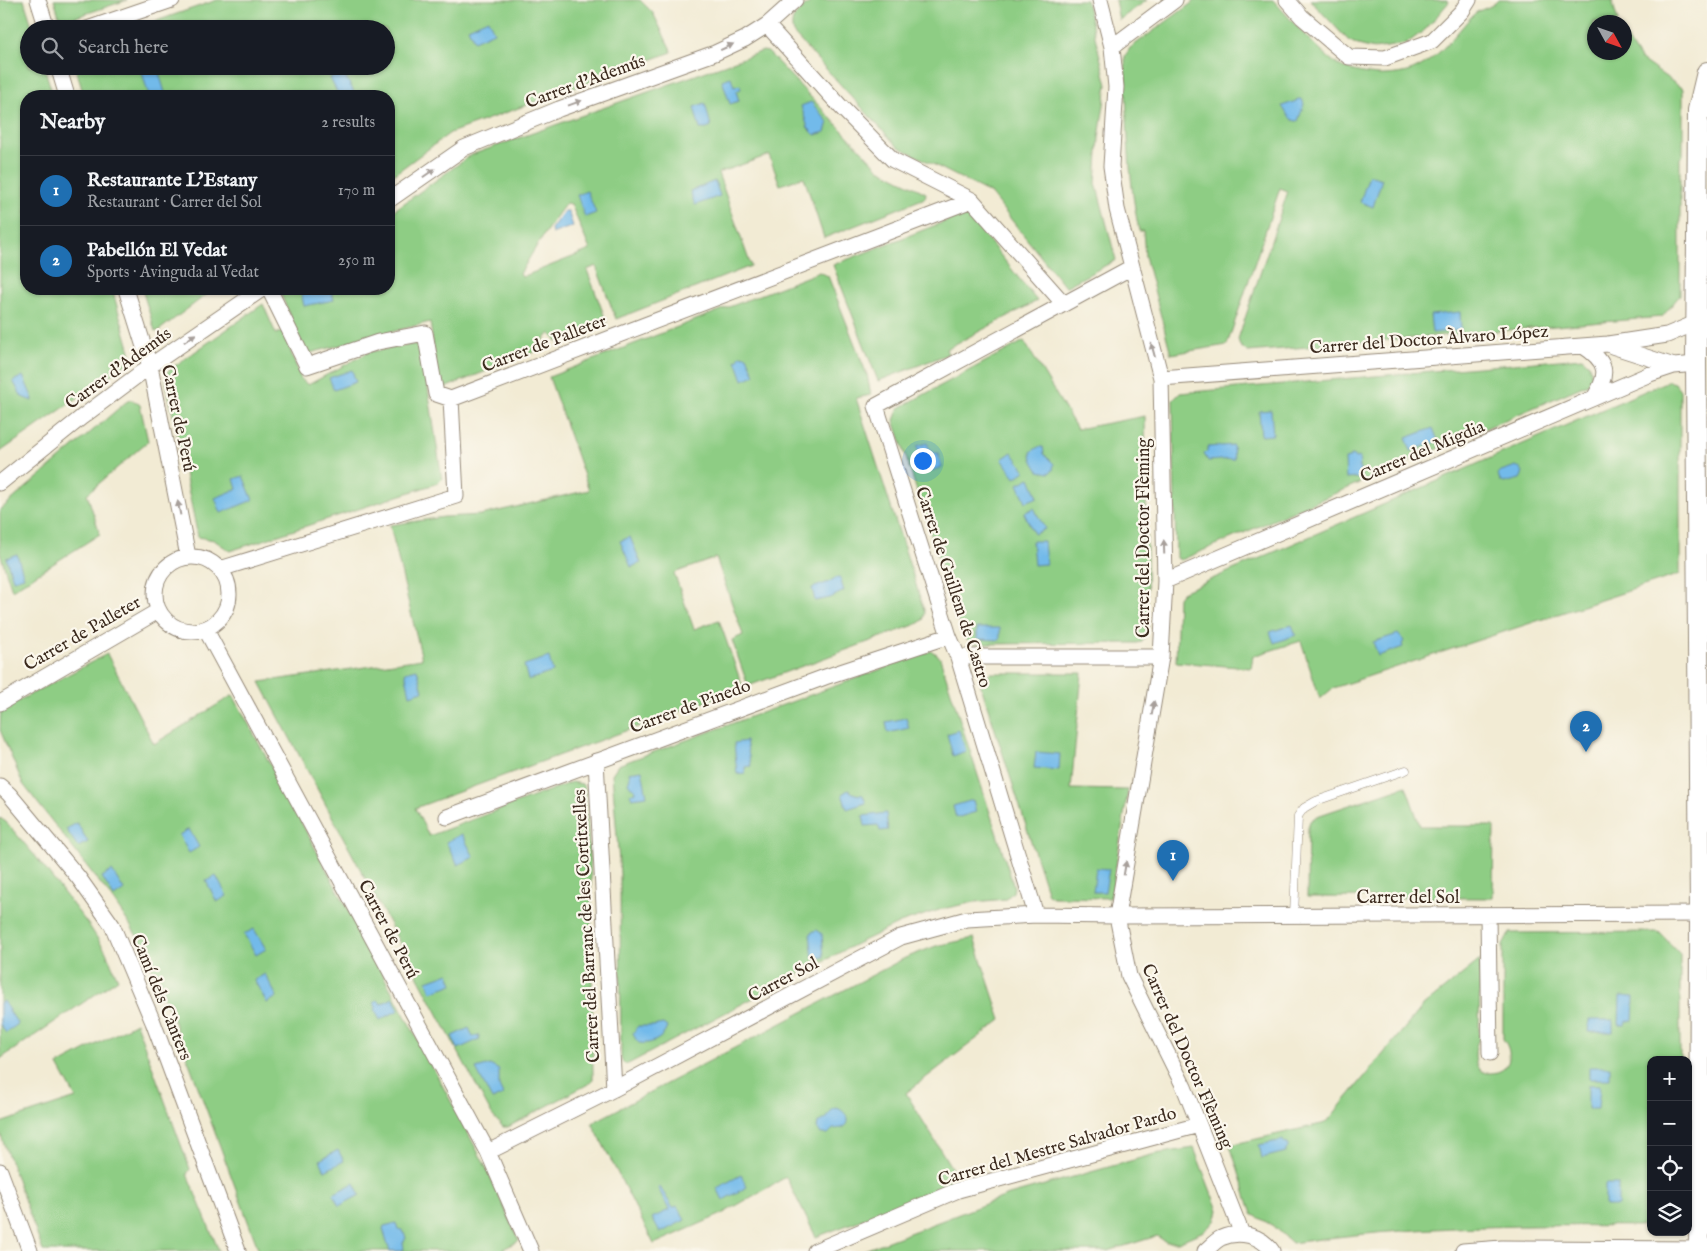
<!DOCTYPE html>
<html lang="en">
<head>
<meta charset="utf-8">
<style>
  :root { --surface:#171b24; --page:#20242c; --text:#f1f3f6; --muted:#9ea1a6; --line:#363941; --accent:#1f6fb2 }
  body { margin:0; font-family:"IM FELL English",serif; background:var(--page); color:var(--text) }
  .controls { position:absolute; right:15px; bottom:15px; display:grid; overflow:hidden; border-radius:10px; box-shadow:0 1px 4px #0004 }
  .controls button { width:45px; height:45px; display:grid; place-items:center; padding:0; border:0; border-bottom:1px solid var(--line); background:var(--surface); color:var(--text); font:25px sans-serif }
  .compass { position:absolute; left:1587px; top:15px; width:45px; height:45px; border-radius:50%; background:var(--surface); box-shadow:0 1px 4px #0004; rotate:130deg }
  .you { position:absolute; left:922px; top:460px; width:18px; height:18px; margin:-12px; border:4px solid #fff; border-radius:50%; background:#1a73e8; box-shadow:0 0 0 8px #1a73e833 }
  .badge { display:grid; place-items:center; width:32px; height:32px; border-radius:50%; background:var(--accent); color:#fff; font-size:16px; font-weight:700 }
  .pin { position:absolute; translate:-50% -41px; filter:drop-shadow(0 1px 2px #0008) }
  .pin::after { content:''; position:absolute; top:26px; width:18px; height:15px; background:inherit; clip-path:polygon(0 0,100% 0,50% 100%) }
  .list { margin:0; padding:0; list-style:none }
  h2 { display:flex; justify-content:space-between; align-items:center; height:65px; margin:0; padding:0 20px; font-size:21px }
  h2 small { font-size:16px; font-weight:400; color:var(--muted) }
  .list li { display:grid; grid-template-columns:32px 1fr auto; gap:15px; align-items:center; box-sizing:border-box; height:70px; padding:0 20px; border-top:1px solid var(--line) }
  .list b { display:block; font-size:19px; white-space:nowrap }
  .list p { margin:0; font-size:16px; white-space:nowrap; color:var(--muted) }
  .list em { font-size:16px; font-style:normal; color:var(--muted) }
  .icon { flex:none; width:28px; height:28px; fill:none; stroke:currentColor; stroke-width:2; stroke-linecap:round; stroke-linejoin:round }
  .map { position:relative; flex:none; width:1707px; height:1251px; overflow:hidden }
  .search { position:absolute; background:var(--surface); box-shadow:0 1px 4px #0004; left:20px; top:20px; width:375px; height:55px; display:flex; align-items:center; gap:12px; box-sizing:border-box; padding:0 18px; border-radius:28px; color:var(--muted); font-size:19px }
  .panel { position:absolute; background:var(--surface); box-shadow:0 1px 4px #0004; left:20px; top:90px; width:375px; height:205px; border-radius:20px }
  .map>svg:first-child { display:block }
  .green { fill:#8ecd84; stroke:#647c51; fill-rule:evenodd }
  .water { fill:#72baea; stroke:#567284 }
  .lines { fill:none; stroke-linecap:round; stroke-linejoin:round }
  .service-casing { stroke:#968a79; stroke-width:9 }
  .minor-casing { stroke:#968a79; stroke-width:17 }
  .tertiary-casing { stroke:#968a79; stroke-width:22 }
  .service { stroke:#fff; stroke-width:8 }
  .minor { stroke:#fff; stroke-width:15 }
  .tertiary { stroke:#fff; stroke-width:20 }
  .oneway { fill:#a79f9a }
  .labels { text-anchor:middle; stroke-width:4.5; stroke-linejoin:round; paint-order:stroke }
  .street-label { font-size:18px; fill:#3b2a1e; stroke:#fbf7ec }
</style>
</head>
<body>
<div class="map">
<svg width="1707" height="1251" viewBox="0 0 1707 1251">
  <rect width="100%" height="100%" fill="#fbf7ec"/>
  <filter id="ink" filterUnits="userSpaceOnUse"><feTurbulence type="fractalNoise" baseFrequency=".02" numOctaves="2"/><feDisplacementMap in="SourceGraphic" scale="10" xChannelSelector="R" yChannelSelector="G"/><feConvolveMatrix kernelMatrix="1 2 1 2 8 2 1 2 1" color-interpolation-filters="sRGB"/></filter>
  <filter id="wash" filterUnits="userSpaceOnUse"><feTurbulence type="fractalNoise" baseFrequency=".0096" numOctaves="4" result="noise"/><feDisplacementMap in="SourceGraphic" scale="20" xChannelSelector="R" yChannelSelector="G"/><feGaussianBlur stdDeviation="1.12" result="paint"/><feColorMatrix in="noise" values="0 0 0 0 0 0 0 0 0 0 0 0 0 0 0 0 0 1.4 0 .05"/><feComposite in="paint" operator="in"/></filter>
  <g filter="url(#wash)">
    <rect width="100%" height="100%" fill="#f2ebd4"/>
    <!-- green -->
    <path class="green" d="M0,0H24L33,29H29V66H44L53,96H26V289H112L132,358L128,363L0,452Z
      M54,0H127L67,20L59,16Z
      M217,0H640L653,13L672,52L450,133L389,178V96H84L75,66H386V29H133Z
      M813,0H1086L1107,85L1099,138L1096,183L1116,260L1065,287L990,193L897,146L793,33C788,16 801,10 813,0Z
      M1115,0H1147L1119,20Z
      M1196,0H1273C1290,18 1321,56 1342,67C1354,72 1366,74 1379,75C1391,75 1406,74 1417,68C1440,57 1455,34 1472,16C1479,8 1491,9 1498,0H1612L1618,22H1594V52H1624L1625,36L1640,59L1683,89V155L1680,158V295L1662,317L1248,352L1240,346L1238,339L1288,191L1280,188L1227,345L1171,354L1145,256L1143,231H1139C1127,173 1127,115 1125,56L1130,48Z
      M1310,0H1448L1449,2L1426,29L1406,44L1374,49L1358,45L1348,40Z
      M763,51L768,52L879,169L926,193L925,198L824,238L804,177L780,185L769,155L718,173L751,266L616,319L596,266L587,270L607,323L558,342L550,333L535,350L536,351L442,389L439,387L430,322L306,354L280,292L284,289H389V214L471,155ZM566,203L571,204L590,250L522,277L520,274C534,249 549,226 566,203Z
      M967,213L1037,301L946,349L948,354L878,381L833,265Z
      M819,272L828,276L867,375L871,395L856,398L925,613L923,620L917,624L748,686L732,640L743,635L716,558L674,573L694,629L719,620L743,688L415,808L429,836L572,782L582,784L585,789L591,878L593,1078L592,1082L508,1127H503L492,1115L260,682L422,659L390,525L444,517L481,515L589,490L549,377Z
      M142,289H214L158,331H155Z
      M263,304L276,334L283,331L301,379L308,385L369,352L421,343L442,479L438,483L230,551L214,540L198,537L166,381V374L169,370Z
      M1024,341L1077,429L1145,416L1148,632L1142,642L1137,643L975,644L969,642L964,637L894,420L899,408Z
      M1582,358L1589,364L1592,376L1588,384L1181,560L1176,557L1173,400L1180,393Z
      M1668,381L1675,383L1680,390V574L1333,688L1320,699L1301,641L1253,656L1251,668L1176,662L1178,597L1182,592Z
      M130,400L137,402L140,405L148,441L87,494L100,534L12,590L0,553V510L126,402Z
      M931,651L937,654L940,658L1014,887L1013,892L1006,899L975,902L942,909L900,923L854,945L628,1064L623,1063L621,1058L620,874L612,774L618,765Z
      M107,654L154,744L233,695L486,1167L519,1241L503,1249L504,1251H259L172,1017L141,942L114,901L23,784L0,730L1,710Z
      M991,673H1082L1071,789L1128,790L1111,898L1053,897L1048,894L981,686C981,678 985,676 991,673Z
      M1406,786L1420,826H1494L1493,898L1307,897L1308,827L1310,821L1317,816Z
      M0,818L6,822L36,857L90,927L105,950L118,979L0,1059Z
      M1659,932L1680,954V1060H1651V1226C1531,1225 1410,1225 1292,1243L1275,1227L1252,1214L1230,1145L1326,1123L1423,1006L1480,960L1479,1039C1473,1050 1472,1073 1490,1073C1511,1073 1514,1052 1503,1039V944L1510,933Z
      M974,938L1001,1020L906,1093L960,1182L816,1237L786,1177L720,1215L654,1244L592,1123L905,958L936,946Z
      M136,1023L190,1169L187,1174L219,1251H43L0,1133V1123L76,1098L58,1065Z
      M1194,1148L1218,1210L1215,1221L1204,1231L1178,1242H1166L1157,1236L1108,1251H862L1009,1195L1155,1154Z"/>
    <!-- water -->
    <path class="water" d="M488,19L494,32L474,41L468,28Z
      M140,66H157L166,96H149Z
      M340,72H343L354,92L350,96H339L330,78Z
      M731,77L734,87L740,85L741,89L736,91L739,101L730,104L722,80Z
      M1298,99H1302L1304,104L1298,121C1290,122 1286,112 1282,106L1296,101Z
      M811,102L828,122L825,132L815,135L808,128L801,106Z
      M705,103L711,126L707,129H700L694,107Z
      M1369,175L1382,179L1373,207L1360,202Z
      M715,181L720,196L695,205L690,191Z
      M587,191L596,213L585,217L577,195Z
      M564,211H568L573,226L552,234L551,229Z
      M316,289H331L334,300L304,306L301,292Z
      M1460,312L1461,330L1432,333L1430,315Z
      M740,355L747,356L755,375L743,380L736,360H738Z
      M352,370L356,382L334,390L329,378Z
      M23,376L33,399L32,401L22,397L13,381Z
      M1271,410L1273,435L1261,436L1259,411Z
      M1433,428L1438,441L1411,451L1406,438Z
      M927,443L930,450H932L934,453H938L942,467L925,473L917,446Z
      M1233,445L1234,459L1208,461L1204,454L1207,451V447Z
      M1038,447H1043L1044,454L1054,464L1053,470L1049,473L1039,471C1035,465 1031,460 1031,452Z
      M1012,452L1025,471L1015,478L1002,459Z
      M1351,455H1353L1355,458L1359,457L1361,478L1346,479L1345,459L1349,458Z
      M1516,466L1520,468L1523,473L1520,479L1504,483L1500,481L1498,474L1501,471Z
      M243,476L253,500L221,513L215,498L237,489L234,479Z
      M1030,478L1038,497L1026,502L1018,484Z
      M1034,508L1045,529L1034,534L1024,513Z
      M630,537L641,563L631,567L620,541Z
      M1032,541H1044L1046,564L1034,565Z
      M17,554L24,577L13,580L6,558Z
      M835,578H840L844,591L830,598L815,601L812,588L829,582Z
      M1292,625L1296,635L1274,643L1270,632Z
      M977,628H1000V640L977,639Z
      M1398,634L1404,641L1402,644L1403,647L1378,656L1373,642Z
      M549,657L553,672L528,680L524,665Z
      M417,669L423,691L410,695L405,672Z
      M906,718L909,728L888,733L886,722Z
      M959,730L966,751L953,756L947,734Z
      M746,741L751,766L745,767V773L737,774L734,743Z
      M1036,752L1060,754L1059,770L1034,768Z
      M642,770L647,796L632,798L630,794L635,792L634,788L631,787L628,783L630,777L629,772Z
      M848,790L855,794L863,795L866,803L847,809L842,794Z
      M973,800L976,812L956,818L953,806Z
      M886,813L888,830L880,831L878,825L865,826L863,816Z
      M77,823L88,842L78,847L66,829Z
      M189,829L199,847L189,853L179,835Z
      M462,834L474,857L458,865L446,842Z
      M1096,868L1109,869L1105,892H1093Z
      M112,871L124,890L114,897L102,877Z
      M216,876L227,896L217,902L206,881Z
      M254,929L266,949L256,955L244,934Z
      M817,930L822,934L824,957L813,958L810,935L812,932Z
      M449,973L453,984L431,992L427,981Z
      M265,974L277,997L267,1003L254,980Z
      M1620,996L1634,997L1633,1021H1627L1625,1025H1619Z
      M393,998L399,1010L380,1020L374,1008L376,1007L373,1003L378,1000L381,1004Z
      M3,1001L18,1024L6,1033L0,1024V1003Z
      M1589,1020H1613V1032H1588Z
      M663,1024L667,1027C664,1039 650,1045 639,1043L636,1040L633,1033L638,1026H653Z
      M469,1028L473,1037L478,1035L480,1039L458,1049L452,1036Z
      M490,1065L499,1070V1086L503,1095L492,1100L476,1069Z
      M1589,1067H1610V1079H1589Z
      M1588,1085H1600C1600,1094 1598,1101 1598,1109H1588Z
      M837,1108C846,1111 854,1123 842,1128C841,1128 833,1129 833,1129L828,1134H821L817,1128L818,1123L826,1119L833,1109Z
      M1283,1140L1284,1143L1288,1144V1148L1286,1150V1152L1262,1158L1259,1145Z
      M338,1150L344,1161L325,1171L320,1160Z
      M741,1175L747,1187L723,1200L717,1188Z
      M354,1183L360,1195L339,1206L333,1194Z
      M1605,1184H1618V1206H1605Z
      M660,1187L673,1208L677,1206L685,1220L660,1233L652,1218L669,1210L658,1188Z
      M396,1223L398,1229L403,1230L406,1238L403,1243L404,1249L402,1251H390L383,1229L384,1226Z"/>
  </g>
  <g filter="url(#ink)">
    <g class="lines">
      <defs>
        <path id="service" d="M1294,916L1298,816L1304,808L1316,801L1406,770"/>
        <path id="minor" d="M38,0L47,29
          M1100,0L1112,47L1116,87L1111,166L1117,209L1161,378L1165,581L1161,657L1117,916L1129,976L1184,1087L1242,1234
          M1287,0L1302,17L1349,57L1385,58L1432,41L1462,11L1469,0
          M767,25L841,107L893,160L972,200L1064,304
          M87,29L172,0
          M1112,47L1175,0
          M58,66L67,96
          M389,200L464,148L559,109L715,53L745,39L767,25L795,0
          M126,289L150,366L188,556
          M269,289L307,366L378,342L425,333L436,394L451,399
          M1583,346C1608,362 1609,374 1594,398
          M1612,346L1674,366
          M1161,378L1608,344L1667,335L1698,322
          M0,483L82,417L150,366L262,289
          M155 594a37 37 0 1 1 74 0a37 37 0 1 1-74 0Z
          M220,569L456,496L451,399L972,200
          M1165,581L1650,374L1674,366L1696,364
          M206,630L488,1152L531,1251
          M958,657H1161
          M0,703L158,611
          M596,761L614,1089
          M0,786L9,794L78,877L112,925L153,1022L238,1251
          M447,817L825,677L949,636
          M1036,915L958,657L949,636L876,406L1132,267
          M1488,915L1490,1053
          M488,1152L614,1089L901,937L967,919L1036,915L1117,916L1707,914
          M0,1171L30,1251
          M815,1251L958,1190L1199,1125
          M1205,1251C1210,1247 1215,1241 1221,1238C1239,1230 1261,1235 1272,1251
          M1463,1251L1502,1248L1707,1249"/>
        <path id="tertiary" d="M1698,110L1707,72
          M1699,1251L1700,914L1696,364L1698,110L1707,109"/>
      </defs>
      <!-- service casing -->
      <use href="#service" class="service-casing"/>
      <!-- minor casing -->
      <use href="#minor" class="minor-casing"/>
      <!-- tertiary casing -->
      <use href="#tertiary" class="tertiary-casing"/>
      <!-- service -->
      <use href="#service" class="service"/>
      <!-- minor -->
      <use href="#minor" class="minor"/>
      <!-- tertiary -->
      <use href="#tertiary" class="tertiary"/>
    </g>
    <!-- one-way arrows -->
    <defs><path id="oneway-solid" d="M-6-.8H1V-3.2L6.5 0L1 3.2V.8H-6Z" transform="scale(1.25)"/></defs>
    <g class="oneway">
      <use href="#oneway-solid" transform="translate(727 47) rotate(-25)"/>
      <use href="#oneway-solid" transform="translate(575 103) rotate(-20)"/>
      <use href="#oneway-solid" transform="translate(429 173) rotate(-35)"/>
      <use href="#oneway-solid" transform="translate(190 338) rotate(-35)"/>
      <use href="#oneway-solid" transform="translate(1153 350) rotate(-105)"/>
      <use href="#oneway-solid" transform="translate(179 508) rotate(-101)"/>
      <use href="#oneway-solid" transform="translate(1164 547) rotate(-92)"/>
      <use href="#oneway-solid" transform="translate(1153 708) rotate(-80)"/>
      <use href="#oneway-solid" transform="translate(1125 868) rotate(-80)"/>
    </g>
  </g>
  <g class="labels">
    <!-- street labels -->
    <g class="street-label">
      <text transform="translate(585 81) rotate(-20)" y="6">Carrer d'Ademús</text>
      <text transform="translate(1429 339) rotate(-4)" y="6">Carrer del Doctor Àlvaro López</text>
      <text transform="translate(544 343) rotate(-21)" y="6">Carrer de Palleter</text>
      <text transform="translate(118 368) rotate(-36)" y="6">Carrer d'Ademús</text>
      <text transform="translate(179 418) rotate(78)" y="6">Carrer de Perú</text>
      <text transform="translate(1422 451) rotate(-23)" y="6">Carrer del Migdia</text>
      <text transform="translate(1143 538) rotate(-90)" y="6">Carrer del Doctor Flèming</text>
      <text transform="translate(954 587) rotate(72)" y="6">Carrer de Guillem de Castro</text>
      <text transform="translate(82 633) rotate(-30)" y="6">Carrer de Palleter</text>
      <text transform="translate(690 706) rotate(-20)" y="6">Carrer de Pinedo</text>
      <text x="1408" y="903">Carrer del Sol</text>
      <text transform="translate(586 926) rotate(-93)" y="6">Carrer del Barranc de les Cortitxelles</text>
      <text transform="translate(389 929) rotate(62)" y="6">Carrer de Perú</text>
      <text transform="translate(783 979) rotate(-28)" y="6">Carrer Sol</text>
      <text transform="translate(162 997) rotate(68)" y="6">Camí dels Cànters</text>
      <text transform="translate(1188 1056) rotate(66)" y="6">Carrer del Doctor Flèming</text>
      <text transform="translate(1057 1146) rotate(-16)" y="6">Carrer del Mestre Salvador Pardo</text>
    </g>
  </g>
</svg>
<div class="controls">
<button>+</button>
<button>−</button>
<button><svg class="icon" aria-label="locate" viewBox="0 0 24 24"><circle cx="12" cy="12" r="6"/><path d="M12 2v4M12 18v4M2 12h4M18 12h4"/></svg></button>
<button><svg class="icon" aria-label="layers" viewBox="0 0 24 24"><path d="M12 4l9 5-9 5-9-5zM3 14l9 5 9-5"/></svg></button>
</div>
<svg class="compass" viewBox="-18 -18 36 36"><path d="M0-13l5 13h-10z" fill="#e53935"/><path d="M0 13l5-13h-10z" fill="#9ea1a6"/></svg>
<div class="you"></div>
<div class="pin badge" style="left:1173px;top:881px">1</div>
<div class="pin badge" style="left:1586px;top:752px">2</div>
<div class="search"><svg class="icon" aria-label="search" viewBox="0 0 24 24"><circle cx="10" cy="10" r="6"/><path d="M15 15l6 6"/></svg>Search here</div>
<section class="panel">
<h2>Nearby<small>2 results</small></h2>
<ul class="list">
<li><span class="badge">1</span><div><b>Restaurante L'Estany</b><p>Restaurant · Carrer del Sol</p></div><em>170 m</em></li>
<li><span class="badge">2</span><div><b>Pabellón El Vedat</b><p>Sports · Avinguda al Vedat</p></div><em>250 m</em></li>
</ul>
</section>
</div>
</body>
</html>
